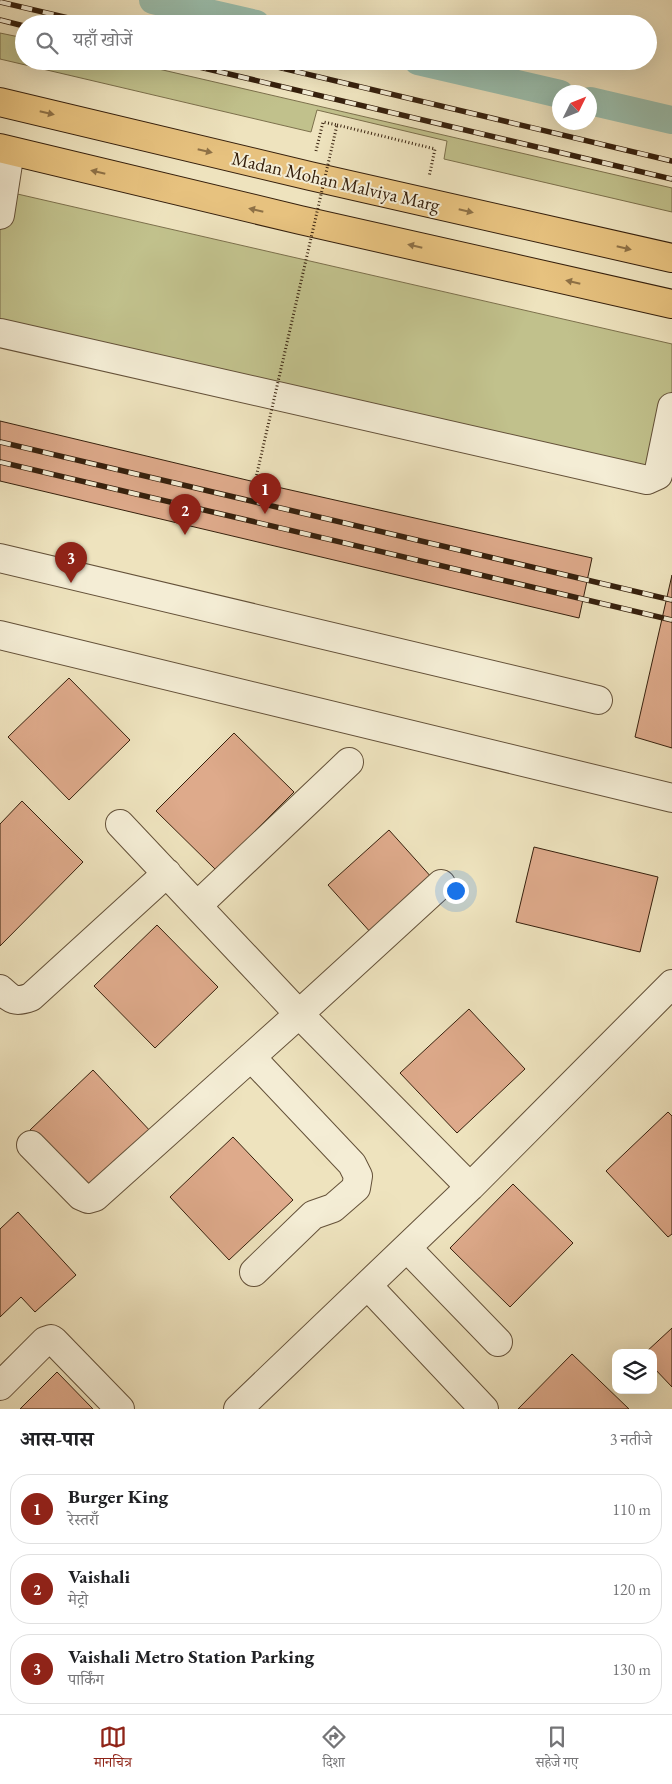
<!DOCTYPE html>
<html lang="hi">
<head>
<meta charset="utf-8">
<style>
  :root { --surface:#fff; --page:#f2f2f2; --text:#202124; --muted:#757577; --line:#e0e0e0; --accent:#8f2418 }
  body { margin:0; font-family:"EB Garamond","Noto Serif Devanagari",serif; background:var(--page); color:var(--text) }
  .controls { position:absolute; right:15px; bottom:15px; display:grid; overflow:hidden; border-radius:10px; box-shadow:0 5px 20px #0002 }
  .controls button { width:45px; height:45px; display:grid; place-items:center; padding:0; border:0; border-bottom:1px solid var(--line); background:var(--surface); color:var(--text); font:25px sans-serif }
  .compass { position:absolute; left:552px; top:85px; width:45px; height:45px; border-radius:50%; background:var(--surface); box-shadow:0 5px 20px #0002; rotate:47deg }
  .you { position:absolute; left:455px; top:890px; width:18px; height:18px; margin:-12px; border:4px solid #fff; border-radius:50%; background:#1a73e8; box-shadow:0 0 0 8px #1a73e833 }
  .badge { display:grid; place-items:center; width:32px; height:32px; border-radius:50%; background:var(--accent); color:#fff; font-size:16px; font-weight:700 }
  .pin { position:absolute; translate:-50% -41px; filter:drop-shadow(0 1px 2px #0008) }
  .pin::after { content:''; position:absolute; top:26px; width:18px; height:15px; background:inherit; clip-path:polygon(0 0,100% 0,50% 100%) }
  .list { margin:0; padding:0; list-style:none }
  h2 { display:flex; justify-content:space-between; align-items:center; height:65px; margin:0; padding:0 20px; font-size:21px }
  h2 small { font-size:16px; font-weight:400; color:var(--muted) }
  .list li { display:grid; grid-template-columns:32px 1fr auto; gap:15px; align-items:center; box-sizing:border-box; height:70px; margin:0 10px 10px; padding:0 10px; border:1px solid var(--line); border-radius:20px }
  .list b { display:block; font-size:19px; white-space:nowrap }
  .list p { margin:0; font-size:16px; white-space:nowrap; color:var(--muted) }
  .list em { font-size:16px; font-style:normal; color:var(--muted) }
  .icon { flex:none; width:28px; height:28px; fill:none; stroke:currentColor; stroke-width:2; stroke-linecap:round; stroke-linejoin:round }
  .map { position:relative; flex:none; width:672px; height:1409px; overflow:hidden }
  .search { position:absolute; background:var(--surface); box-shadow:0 5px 20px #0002; left:15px; right:15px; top:15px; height:55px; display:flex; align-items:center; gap:12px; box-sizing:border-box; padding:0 18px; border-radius:28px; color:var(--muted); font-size:19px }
  .sheet { height:305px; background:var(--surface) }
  nav { display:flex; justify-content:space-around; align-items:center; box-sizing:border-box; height:70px; border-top:1px solid var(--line); background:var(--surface); font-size:14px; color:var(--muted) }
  nav a { display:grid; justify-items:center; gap:2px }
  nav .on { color:var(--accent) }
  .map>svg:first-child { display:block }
  .green { fill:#c1c18c; stroke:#7c704c }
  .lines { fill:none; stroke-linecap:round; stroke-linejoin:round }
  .canal { stroke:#9abead; stroke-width:28 }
  .building { fill:#deaa8b; stroke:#36200d }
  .minor-casing { stroke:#645139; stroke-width:30 }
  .major-casing { stroke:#36200d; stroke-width:30 }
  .path { stroke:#36200d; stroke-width:3; stroke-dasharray:1 2.5; stroke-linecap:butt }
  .minor { stroke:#f4edd5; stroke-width:28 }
  .major { stroke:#e7c27f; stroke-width:28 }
  .rail-casing { stroke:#36200d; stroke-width:5.5 }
  .rail { stroke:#f4edd5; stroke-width:4; stroke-dasharray:11; stroke-linecap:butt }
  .path-bridge { stroke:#36200d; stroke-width:3; stroke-dasharray:1 2.5; stroke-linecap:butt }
  .oneway { fill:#8e7146 }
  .labels { text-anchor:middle; stroke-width:4; stroke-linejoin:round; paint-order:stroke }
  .street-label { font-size:19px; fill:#36200d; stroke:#f4edd5 }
</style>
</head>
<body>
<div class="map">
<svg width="672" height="1409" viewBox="0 0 672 1409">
  <rect width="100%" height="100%" fill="#eee3be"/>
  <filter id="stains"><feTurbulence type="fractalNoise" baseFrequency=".004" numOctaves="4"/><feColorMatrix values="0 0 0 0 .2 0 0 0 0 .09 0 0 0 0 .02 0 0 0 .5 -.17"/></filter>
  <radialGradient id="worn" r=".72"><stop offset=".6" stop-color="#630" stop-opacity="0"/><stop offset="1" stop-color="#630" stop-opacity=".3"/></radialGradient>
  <!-- green -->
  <path class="green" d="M0,33L24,38V61H124L672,188V212L444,159L447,141L317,110L311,132L0,59Z
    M0,190L672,344V476L613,461L0,322Z"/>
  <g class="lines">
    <!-- canal -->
    <path class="canal" d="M153,0L256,24
      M418,61L560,94
      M590,101L672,120"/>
  </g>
  <!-- building -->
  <path class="building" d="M0,421L255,482L592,558L579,618L0,481Z
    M672,575V748L635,737Z
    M69,678L130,740L69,800L8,737Z
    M234,733L294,792L216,870L156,811Z
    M22,801L83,862L0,946V824Z
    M389,830L433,879L372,934L328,885Z
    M534,847L658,877L640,952L516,922Z
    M157,925L218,987L155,1048L94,986Z
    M469,1009L525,1069L457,1133L400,1073Z
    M93,1070L153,1134L90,1193L30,1130Z
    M668,1112L672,1116V1234L668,1237L606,1171Z
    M233,1137L293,1200L229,1260L170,1197Z
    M513,1184L573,1243L510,1307L450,1248Z
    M18,1212L76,1275L35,1312L21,1297L0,1317V1229Z
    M672,1328V1387L653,1367V1353H645Z
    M572,1354L629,1409H518Z
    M57,1372L93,1409H20Z"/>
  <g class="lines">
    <defs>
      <path id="minor" d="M0,215L10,151
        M0,333L647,480L658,475L672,407
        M0,558L598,700
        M0,635L672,798
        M120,824L299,1014L470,1187
        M198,905L349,762
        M0,989C12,1000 15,1003 31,997L167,873
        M251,1057L352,1164L358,1176L356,1188L333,1208L313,1215L254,1272
        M31,1145L81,1196L88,1199L95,1197L299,1014L441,884
        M407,1248L498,1342
        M368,1286L484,1409
        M0,1386L45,1341L51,1339L54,1341L120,1409
        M238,1409L470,1187L672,984"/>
      <path id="major" d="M0,102L310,176L672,258
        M0,148L300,220L672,304"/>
    </defs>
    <!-- minor casing -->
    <use href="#minor" class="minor-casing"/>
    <!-- major casing -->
    <use href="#major" class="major-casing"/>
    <!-- path -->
    <path class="path" d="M337,125L435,149L429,177
      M316,151L323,122"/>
    <!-- minor -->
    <use href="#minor" class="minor"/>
    <!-- major -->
    <use href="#major" class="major"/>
    <defs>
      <path id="rail" d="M0,2L94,24
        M0,20L24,26
        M174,61L672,179
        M252,61L672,161
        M0,442L672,600
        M0,462L672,620"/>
    </defs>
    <!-- rail casing -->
    <use href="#rail" class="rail-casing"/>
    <!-- rail -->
    <use href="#rail" class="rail"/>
    <!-- path-bridge -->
    <path class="path-bridge" d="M255,482L337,125L323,122"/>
  </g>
  <!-- one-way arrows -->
  <defs><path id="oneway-solid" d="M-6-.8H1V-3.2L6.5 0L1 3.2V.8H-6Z" transform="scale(1.25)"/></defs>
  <g class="oneway">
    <use href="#oneway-solid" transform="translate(47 113) rotate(13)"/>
    <use href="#oneway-solid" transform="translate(205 151) rotate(13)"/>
    <use href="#oneway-solid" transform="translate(98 172) rotate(-167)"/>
    <use href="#oneway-solid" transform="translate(256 210) rotate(-167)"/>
    <use href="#oneway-solid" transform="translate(466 211) rotate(13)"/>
    <use href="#oneway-solid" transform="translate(415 246) rotate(-167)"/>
    <use href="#oneway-solid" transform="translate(624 248) rotate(13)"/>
    <use href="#oneway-solid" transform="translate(573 282) rotate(-167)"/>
  </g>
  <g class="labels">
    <!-- street labels -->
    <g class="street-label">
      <text transform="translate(336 181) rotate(13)" y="7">Madan Mohan Malviya Marg</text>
    </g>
  </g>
  <rect width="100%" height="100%" filter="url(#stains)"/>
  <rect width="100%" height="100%" fill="url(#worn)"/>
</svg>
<div class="controls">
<button><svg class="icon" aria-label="layers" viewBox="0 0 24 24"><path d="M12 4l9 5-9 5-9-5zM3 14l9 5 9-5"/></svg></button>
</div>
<svg class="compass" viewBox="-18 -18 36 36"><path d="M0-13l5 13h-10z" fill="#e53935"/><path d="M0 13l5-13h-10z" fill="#757577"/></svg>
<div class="you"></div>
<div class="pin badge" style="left:265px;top:514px">1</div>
<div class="pin badge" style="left:185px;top:535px">2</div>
<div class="pin badge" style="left:71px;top:583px">3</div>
<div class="search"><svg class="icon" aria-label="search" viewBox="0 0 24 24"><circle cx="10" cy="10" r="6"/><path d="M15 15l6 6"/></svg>यहाँ खोजें</div>
</div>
<section class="sheet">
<h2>आस-पास<small>3 नतीजे</small></h2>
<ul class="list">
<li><span class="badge">1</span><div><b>Burger King</b><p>रेस्तराँ</p></div><em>110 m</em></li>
<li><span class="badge">2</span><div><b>Vaishali</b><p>मेट्रो</p></div><em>120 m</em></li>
<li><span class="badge">3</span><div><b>Vaishali Metro Station Parking</b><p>पार्किंग</p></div><em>130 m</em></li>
</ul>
</section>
<nav>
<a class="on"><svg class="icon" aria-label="map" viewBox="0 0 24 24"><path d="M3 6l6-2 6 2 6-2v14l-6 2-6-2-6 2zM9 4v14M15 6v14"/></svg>मानचित्र</a>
<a><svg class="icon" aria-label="directions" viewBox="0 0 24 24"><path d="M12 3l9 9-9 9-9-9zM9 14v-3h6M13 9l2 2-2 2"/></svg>दिशा</a>
<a><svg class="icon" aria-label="saved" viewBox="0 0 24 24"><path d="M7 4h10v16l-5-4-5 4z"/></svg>सहेजे गए</a>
</nav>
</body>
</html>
